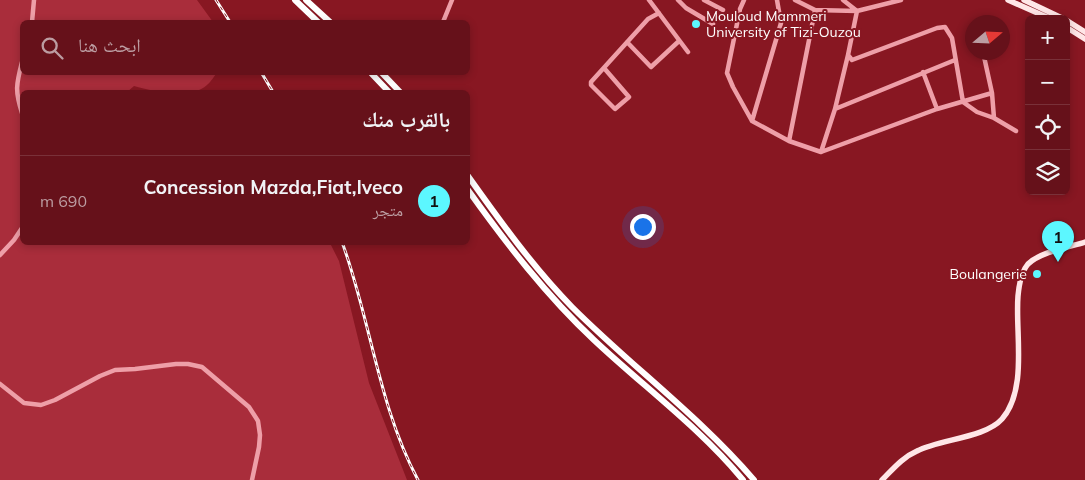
<!DOCTYPE html>
<html lang="ar">
<head>
<meta charset="utf-8">
<style>
  :root { --surface:#66111a; --page:#6c1a23; --text:#f1f3f6; --muted:#bc9da2; --line:#793139; --accent:#5cf7ff }
  body { margin:0; font-family:Mulish,"Noto Naskh Arabic",sans-serif; background:var(--page); color:var(--text); direction:rtl }
  .controls { position:absolute; right:15px; top:15px; display:grid; overflow:hidden; border-radius:8px; box-shadow:0 2px 8px #0003 }
  .controls button { width:45px; height:45px; display:grid; place-items:center; padding:0; border:0; border-bottom:1px solid var(--line); background:var(--surface); color:var(--text); font:25px sans-serif }
  .compass { position:absolute; left:965px; top:15px; width:45px; height:45px; border-radius:50%; background:var(--surface); box-shadow:0 2px 8px #0003; rotate:71deg }
  .you { position:absolute; left:642px; top:226px; width:18px; height:18px; margin:-12px; border:4px solid #fff; border-radius:50%; background:#1a73e8; box-shadow:0 0 0 8px #1a73e833 }
  .badge { display:grid; place-items:center; width:32px; height:32px; border-radius:50%; background:var(--accent); color:#111; font-size:16px; font-weight:700 }
  .pin { position:absolute; translate:-50% -41px; filter:drop-shadow(0 1px 2px #0008) }
  .pin::after { content:''; position:absolute; top:26px; width:18px; height:15px; background:inherit; clip-path:polygon(0 0,100% 0,50% 100%) }
  .list { margin:0; padding:0; list-style:none }
  h2 { display:flex; justify-content:space-between; align-items:center; height:65px; margin:0; padding:0 20px; font-size:21px }
  h2 small { font-size:16px; font-weight:400; color:var(--muted) }
  .list li { display:grid; grid-template-columns:32px 1fr auto; gap:15px; align-items:center; box-sizing:border-box; height:90px; padding:0 20px; border-top:1px solid var(--line) }
  .list b { display:block; font-size:19px; white-space:nowrap }
  .list p { margin:0; font-size:16px; white-space:nowrap; color:var(--muted) }
  .list em { font-size:16px; font-style:normal; color:var(--muted) }
  .icon { flex:none; width:28px; height:28px; fill:none; stroke:currentColor; stroke-width:2; stroke-linecap:round; stroke-linejoin:round }
  .map { position:relative; flex:none; width:1085px; height:480px; overflow:hidden; direction:ltr }
  .search { position:absolute; background:var(--surface); box-shadow:0 2px 8px #0003; left:20px; top:20px; width:450px; height:55px; display:flex; align-items:center; gap:12px; box-sizing:border-box; padding:0 18px; border-radius:8px; color:var(--muted); font-size:19px }
  .panel { position:absolute; background:var(--surface); box-shadow:0 2px 8px #0003; left:20px; top:90px; width:450px; height:155px; border-radius:8px; direction:rtl }
  .map>svg:first-child { display:block }
  .green { fill:#a92d3b }
  .lines { fill:none; stroke-linecap:round; stroke-linejoin:round }
  .minor { stroke:#ee9fa8; stroke-width:4.5 }
  .major { stroke:#ffe6e7; stroke-width:5.5 }
  .highway { stroke:#fff; stroke-width:6 }
  .rail-casing { stroke:#fff; stroke-width:3 }
  .rail { stroke:#881722; stroke-width:1; stroke-dasharray:4; stroke-linecap:butt }
  .poi-dot { fill:#5cf7ff; stroke:#881722; stroke-width:2 }
  .labels { text-anchor:middle; stroke-width:4; stroke-linejoin:round; paint-order:stroke }
  .poi-label { font-size:14px; fill:#fff; stroke:#881722; text-anchor:start }
</style>
</head>
<body>
<div class="map">
<svg width="1085" height="480" viewBox="0 0 1085 480">
  <rect width="100%" height="100%" fill="#881722"/>
  <!-- green -->
  <path class="green" d="M0,0H197L213,22H22V72L217,73C214,76 211,82 207,85C190,101 153,91 134,86L127,92H22V242L330,243L339,261L369,383L407,480H0Z"/>
  <g class="lines">
    <!-- minor -->
    <path class="minor" d="M649,0L688,52
      M678,0L686,8L713,24
      M704,0L723,10
      M744,0L740,9L727,73L733,87L752,121L781,23L777,0
      M795,0L815,10L857,11L848,55L852,60L937,28L945,27L952,38L963,102L977,112L994,118L992,93L937,109L821,152L835,109L848,55
      M843,0L857,11L901,0
      M32,22L34,0
      M443,22L452,0
      M627,42L651,67L679,41
      M983,52L992,93
      M22,62C16,85 15,91 22,113
      M604,68L629,97L615,109L591,85V82L648,19L659,13
      M923,72L937,109
      M835,109L955,60
      M994,118L1016,131
      M752,121L789,141L821,152
      M789,141L815,10
      M0,255L14,240L22,228
      M0,384L24,403L41,405L55,400L100,376L115,370L135,369L176,364H188L202,367L249,407L258,421L260,435L259,447L252,480"/>
    <!-- major -->
    <path class="major" d="M1008,0L1051,19
      M1024,0L1064,19
      M1066,20L1085,32
      M1066,27L1085,39
      M882,480C893,469 903,457 917,451C940,439 985,438 1002,419C1028,389 1015,333 1018,296C1019,285 1021,272 1028,264C1040,252 1069,247 1085,242"/>
    <!-- highway -->
    <path class="highway" d="M295,0L318,22
      M306,0L330,22
      M370,72L389,92
      M381,72L400,92
      M468,176C500,221 533,267 572,307C631,366 699,416 754,480
      M468,190C506,243 546,295 594,340C644,387 699,427 743,480"/>
    <defs>
      <path id="rail" d="M216,0L230,22
        M261,72L273,92
        M342,242C371,321 378,405 418,480"/>
    </defs>
    <!-- rail casing -->
    <use href="#rail" class="rail-casing"/>
    <!-- rail -->
    <use href="#rail" class="rail"/>
  </g>
  <!-- markers -->
  <g class="poi-dot">
    <circle cx="696" cy="24" r="5"/>
    <circle cx="1037" cy="274" r="5"/>
  </g>
  <g class="labels">
    <!-- poi labels -->
    <g class="poi-label">
      <text x="706" y="21">Mouloud Mammeri<tspan x="706" dy="16">University of Tizi-Ouzou</tspan></text>
      <text x="1027" y="279" text-anchor="end">Boulangerie</text>
    </g>
  </g>
</svg>
<div class="controls">
<button>+</button>
<button>−</button>
<button><svg class="icon" aria-label="locate" viewBox="0 0 24 24"><circle cx="12" cy="12" r="6"/><path d="M12 2v4M12 18v4M2 12h4M18 12h4"/></svg></button>
<button><svg class="icon" aria-label="layers" viewBox="0 0 24 24"><path d="M12 4l9 5-9 5-9-5zM3 14l9 5 9-5"/></svg></button>
</div>
<svg class="compass" viewBox="-18 -18 36 36"><path d="M0-13l5 13h-10z" fill="#e53935"/><path d="M0 13l5-13h-10z" fill="#bc9da2"/></svg>
<div class="you"></div>
<div class="pin badge" style="left:1058px;top:262px">1</div>
<div class="search"><svg class="icon" aria-label="search" viewBox="0 0 24 24"><circle cx="10" cy="10" r="6"/><path d="M15 15l6 6"/></svg>ابحث هنا</div>
<section class="panel">
<h2>بالقرب منك<small></small></h2>
<ul class="list">
<li><span class="badge">1</span><div><b>Concession Mazda,Fiat,Iveco</b><p>متجر</p></div><em>690 m</em></li>
</ul>
</section>
</div>
</body>
</html>
